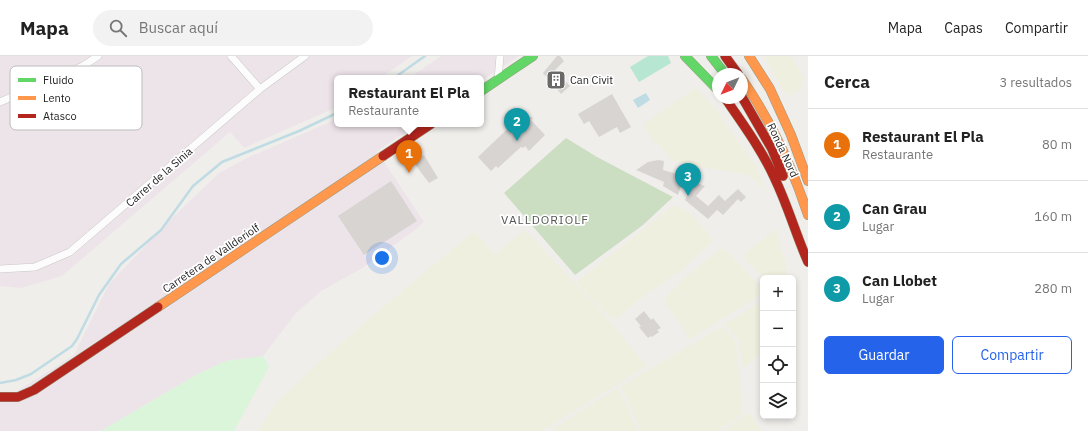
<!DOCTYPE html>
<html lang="es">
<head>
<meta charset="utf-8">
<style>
  :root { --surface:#fff; --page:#f2f2f2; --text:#222; --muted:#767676; --line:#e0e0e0; --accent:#2563eb }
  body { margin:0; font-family:"IBM Plex Sans",sans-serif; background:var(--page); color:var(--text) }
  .controls { position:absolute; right:12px; bottom:12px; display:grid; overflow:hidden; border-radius:6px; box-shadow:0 2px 6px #0003 }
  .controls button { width:36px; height:36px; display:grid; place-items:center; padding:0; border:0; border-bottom:1px solid var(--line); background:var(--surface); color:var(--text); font:20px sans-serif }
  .compass { position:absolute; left:712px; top:12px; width:36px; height:36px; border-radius:50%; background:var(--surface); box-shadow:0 2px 6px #0003; rotate:227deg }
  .you { position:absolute; left:382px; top:202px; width:14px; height:14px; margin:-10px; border:3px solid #fff; border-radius:50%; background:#1a73e8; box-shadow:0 0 0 6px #1a73e833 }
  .badge { display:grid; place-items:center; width:26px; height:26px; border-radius:50%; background:var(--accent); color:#fff; font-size:13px; font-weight:700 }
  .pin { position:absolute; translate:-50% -33px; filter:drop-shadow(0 1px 2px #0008) }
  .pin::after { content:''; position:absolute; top:21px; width:14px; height:12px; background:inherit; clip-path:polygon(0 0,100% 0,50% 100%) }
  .popup { position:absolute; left:334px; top:19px; width:150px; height:52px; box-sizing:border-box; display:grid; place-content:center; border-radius:6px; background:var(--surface); filter:drop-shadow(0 1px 3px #0005); font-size:13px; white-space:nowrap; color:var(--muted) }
  .popup b { font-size:15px; color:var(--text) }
  .popup::after { content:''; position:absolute; left:50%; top:100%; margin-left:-8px; border:8px solid transparent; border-top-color:var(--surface) }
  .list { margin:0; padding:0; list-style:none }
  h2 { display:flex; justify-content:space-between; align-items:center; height:52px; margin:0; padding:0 16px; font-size:17px }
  h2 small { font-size:13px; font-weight:400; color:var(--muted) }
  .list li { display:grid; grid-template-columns:26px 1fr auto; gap:12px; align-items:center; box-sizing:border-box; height:72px; padding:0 16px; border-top:1px solid var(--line) }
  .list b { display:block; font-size:15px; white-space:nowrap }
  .list p { margin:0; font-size:13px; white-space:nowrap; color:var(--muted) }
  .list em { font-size:13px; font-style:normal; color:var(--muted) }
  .actions { display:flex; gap:8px; padding:12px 16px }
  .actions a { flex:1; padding:9px 0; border:1px solid var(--accent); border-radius:6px; text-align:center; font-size:14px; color:var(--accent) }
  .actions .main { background:var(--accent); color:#fff }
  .icon { flex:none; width:22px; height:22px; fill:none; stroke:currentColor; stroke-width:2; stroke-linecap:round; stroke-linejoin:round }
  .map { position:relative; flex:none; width:808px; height:375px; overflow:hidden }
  header { display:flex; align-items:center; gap:24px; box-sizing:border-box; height:56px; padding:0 20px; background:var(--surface); border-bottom:1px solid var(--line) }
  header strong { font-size:19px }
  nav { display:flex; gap:22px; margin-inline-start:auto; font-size:14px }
  .search { width:280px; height:36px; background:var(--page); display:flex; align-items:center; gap:10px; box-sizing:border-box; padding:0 14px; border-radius:22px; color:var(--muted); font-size:15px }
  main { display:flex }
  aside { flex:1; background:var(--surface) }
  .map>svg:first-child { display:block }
  .industrial { fill:#ede4e9 }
  .farmland { fill:#efefdf }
  .forest { fill:#cbdec1 }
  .park { fill:#daf5da }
  .pitch { fill:#b7e6d2 }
  .water { fill:#bfdbe3 }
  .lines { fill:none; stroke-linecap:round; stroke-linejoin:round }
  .stream { stroke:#bfdbe3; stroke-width:2.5 }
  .building { fill:#d7d4d2 }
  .street-casing { stroke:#c9c8c7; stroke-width:8 }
  .fast-casing { stroke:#999a82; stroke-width:10 }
  .slow-casing { stroke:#999a82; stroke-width:10 }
  .jam-casing { stroke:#999a82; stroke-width:10 }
  .street { stroke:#fdfcfc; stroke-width:7 }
  .fast { stroke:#63d668; stroke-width:9 }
  .slow { stroke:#ff974d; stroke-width:9 }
  .jam { stroke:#b3261e; stroke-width:9 }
  .labels { text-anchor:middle; stroke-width:3.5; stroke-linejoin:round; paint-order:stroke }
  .poi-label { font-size:11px; fill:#222; stroke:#fff; text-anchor:start }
  .street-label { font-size:11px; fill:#222; stroke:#fff }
  .neighbourhood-label { font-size:12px; letter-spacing:1px; fill:#555; stroke:#fff }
  .key { fill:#fff; stroke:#bdbdbd; stroke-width:1 }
  .key-label { font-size:11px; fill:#222 }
</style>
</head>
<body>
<header>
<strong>Mapa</strong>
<div class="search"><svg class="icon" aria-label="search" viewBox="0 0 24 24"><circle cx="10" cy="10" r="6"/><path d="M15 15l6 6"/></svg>Buscar aquí</div>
<nav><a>Mapa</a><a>Capas</a><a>Compartir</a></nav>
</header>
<main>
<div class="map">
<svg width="808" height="375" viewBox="0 0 808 375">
  <rect width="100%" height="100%" fill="#f0eeeb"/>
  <!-- industrial -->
  <path class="industrial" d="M0,0H412L380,22H337V51L244,92L230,76L62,220L21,232L0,230Z
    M441,0H519L481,25V22H409Z
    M337,63V68H418L377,95L424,166L415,174L361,213L321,235L296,257L263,300L226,305L196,319L101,375H0V346L74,299L109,228L168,166L219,117L247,102Z"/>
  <!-- farmland -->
  <path class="farmland" d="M764,0H791L804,22L800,34L789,40L783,34Z
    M696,32L716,53L725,68L754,107L767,137L756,125L745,118L707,112L673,105L659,89L654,87L644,71L645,68L647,65Z
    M675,149L688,156L699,166L713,185L682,214L646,238L621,259L615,263L611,262L576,226L635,180L671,151Z
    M776,173L786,208L787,222H764L745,204L744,201L745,197L752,192Z
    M525,174L593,246L647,310L542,375H258L275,348L313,312L370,262L474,175L495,198Z
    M720,193H724L727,195L760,230L761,235L759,240L755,243L723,262L690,284L680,267L666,249L665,246L666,241L682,224Z
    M763,244V297L742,312L739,285L731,274L723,269Z
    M721,271L729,277L736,287L742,346L741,358L736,363L717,375H641L621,330Z
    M618,332L638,375H550L590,349Z
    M749,356L761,375H724Z"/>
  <!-- forest -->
  <path class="forest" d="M566,82L597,101L673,141L643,169L575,219L504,137Z"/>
  <!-- park -->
  <path class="park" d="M263,300L269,311L234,375H101L196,319L226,305Z"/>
  <!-- pitch -->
  <path class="pitch" d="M648,0H668L671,7L639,26L630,11Z"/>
  <!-- water -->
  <path class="water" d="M646,37L650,44L638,52L633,44Z"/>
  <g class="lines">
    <!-- stream -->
    <path class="stream" d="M394,22L425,0
      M0,327L16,324L31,318L72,290L77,283L99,239L121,208L161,174L193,130L222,106L299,75L337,57"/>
  </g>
  <!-- building -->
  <path class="building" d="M557,0H560L564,5L555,14L570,30L561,38L543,17Z
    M612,38L631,71L620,77L617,71L599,81L589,65L584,68L578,58Z
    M526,59L533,62L531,64L545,79L529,95L525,90L523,92L521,91L498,112L496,110L491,115L478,101L520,61L522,63Z
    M424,99L438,122L429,127L414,107Z
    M658,104L664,105L663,114L684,120L678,139L663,130L664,126L636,114L648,106Z
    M391,125L417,165L364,199L338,160Z
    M694,126L705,130L696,140L708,150L719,139L725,145L738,133L746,141L741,146L738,143L723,159L717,154L708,163L685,144Z
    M644,255L651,264L653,262L661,272L657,274L659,276L652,281L651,280L648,282L639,271L641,270L635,263Z"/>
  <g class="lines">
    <defs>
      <path id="street" d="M231,0L260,33
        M498,24L500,0
        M0,46L83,10L98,0
        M0,213L35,211L70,196L260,33L305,0"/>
      <path id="fast" d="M685,0L718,34
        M711,0L725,18
        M481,35L533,0"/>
      <path id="slow" d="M749,0L770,33L791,79L808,125
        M742,23C771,65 792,110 808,159
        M158,251L383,100"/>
      <path id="jam" d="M725,0L738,18
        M742,41L772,93L783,120
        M725,42C743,68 762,94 775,123C788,150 796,179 808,206
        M383,100L431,68
        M0,341H18L34,334L158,251"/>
    </defs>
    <!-- street casing -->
    <use href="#street" class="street-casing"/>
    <!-- fast casing -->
    <use href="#fast" class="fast-casing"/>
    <!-- slow casing -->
    <use href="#slow" class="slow-casing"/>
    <!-- jam casing -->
    <use href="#jam" class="jam-casing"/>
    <!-- street -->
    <use href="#street" class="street"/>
    <!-- fast -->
    <use href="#fast" class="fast"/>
    <!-- slow -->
    <use href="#slow" class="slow"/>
    <!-- jam -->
    <use href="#jam" class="jam"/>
  </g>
  <!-- icons -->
  <defs>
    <symbol id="building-square" viewBox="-11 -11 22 22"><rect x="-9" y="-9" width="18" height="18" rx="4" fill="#6a6968" stroke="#fff"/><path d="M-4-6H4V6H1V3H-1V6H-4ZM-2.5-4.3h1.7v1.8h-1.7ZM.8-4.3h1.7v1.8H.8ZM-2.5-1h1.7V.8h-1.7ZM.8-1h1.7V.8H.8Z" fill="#fff"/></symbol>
  </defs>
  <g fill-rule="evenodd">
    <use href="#building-square" x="545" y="13" width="22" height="22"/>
  </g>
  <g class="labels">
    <!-- poi labels -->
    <g class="poi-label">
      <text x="570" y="28">Can Civit</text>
    </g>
    <!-- street labels -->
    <g class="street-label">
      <text transform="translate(783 94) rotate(65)" y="4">Ronda Nord</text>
      <text transform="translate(159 121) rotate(-41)" y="4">Carrer de la Sinia</text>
      <text transform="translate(211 202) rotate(-34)" y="4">Carretera de Vallderiolf</text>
    </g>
    <!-- neighbourhood labels -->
    <g class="neighbourhood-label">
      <text x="545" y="168">VALLDORIOLF</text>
    </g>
  </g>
  <!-- legend -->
  <rect x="10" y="10" width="132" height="64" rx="6" class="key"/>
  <rect x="18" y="22" width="18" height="4" fill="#63d668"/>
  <rect x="18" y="40" width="18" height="4" fill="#ff974d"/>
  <rect x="18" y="58" width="18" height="4" fill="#b3261e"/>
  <g class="key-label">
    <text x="43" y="28">Fluido</text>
    <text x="43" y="46">Lento</text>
    <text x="43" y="64">Atasco</text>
  </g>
</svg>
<div class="controls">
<button>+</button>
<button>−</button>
<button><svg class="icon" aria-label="locate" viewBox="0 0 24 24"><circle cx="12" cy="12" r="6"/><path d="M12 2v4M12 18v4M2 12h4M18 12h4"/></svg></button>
<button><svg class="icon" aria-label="layers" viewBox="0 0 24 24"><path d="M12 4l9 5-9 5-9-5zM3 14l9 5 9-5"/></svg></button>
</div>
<svg class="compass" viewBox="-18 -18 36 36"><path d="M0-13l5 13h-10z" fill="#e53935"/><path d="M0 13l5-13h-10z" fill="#767676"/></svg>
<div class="you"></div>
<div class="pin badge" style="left:409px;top:117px;background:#e8710a">1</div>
<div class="popup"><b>Restaurant El Pla</b>Restaurante</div>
<div class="pin badge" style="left:517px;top:85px;background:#0f9aa8">2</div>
<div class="pin badge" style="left:688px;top:140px;background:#0f9aa8">3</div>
</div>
<aside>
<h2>Cerca<small>3 resultados</small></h2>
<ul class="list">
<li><span class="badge" style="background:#e8710a">1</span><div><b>Restaurant El Pla</b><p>Restaurante</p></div><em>80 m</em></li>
<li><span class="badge" style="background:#0f9aa8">2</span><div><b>Can Grau</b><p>Lugar</p></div><em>160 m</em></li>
<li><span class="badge" style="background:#0f9aa8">3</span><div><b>Can Llobet</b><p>Lugar</p></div><em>280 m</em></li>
</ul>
<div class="actions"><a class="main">Guardar</a><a>Compartir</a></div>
</aside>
</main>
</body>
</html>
